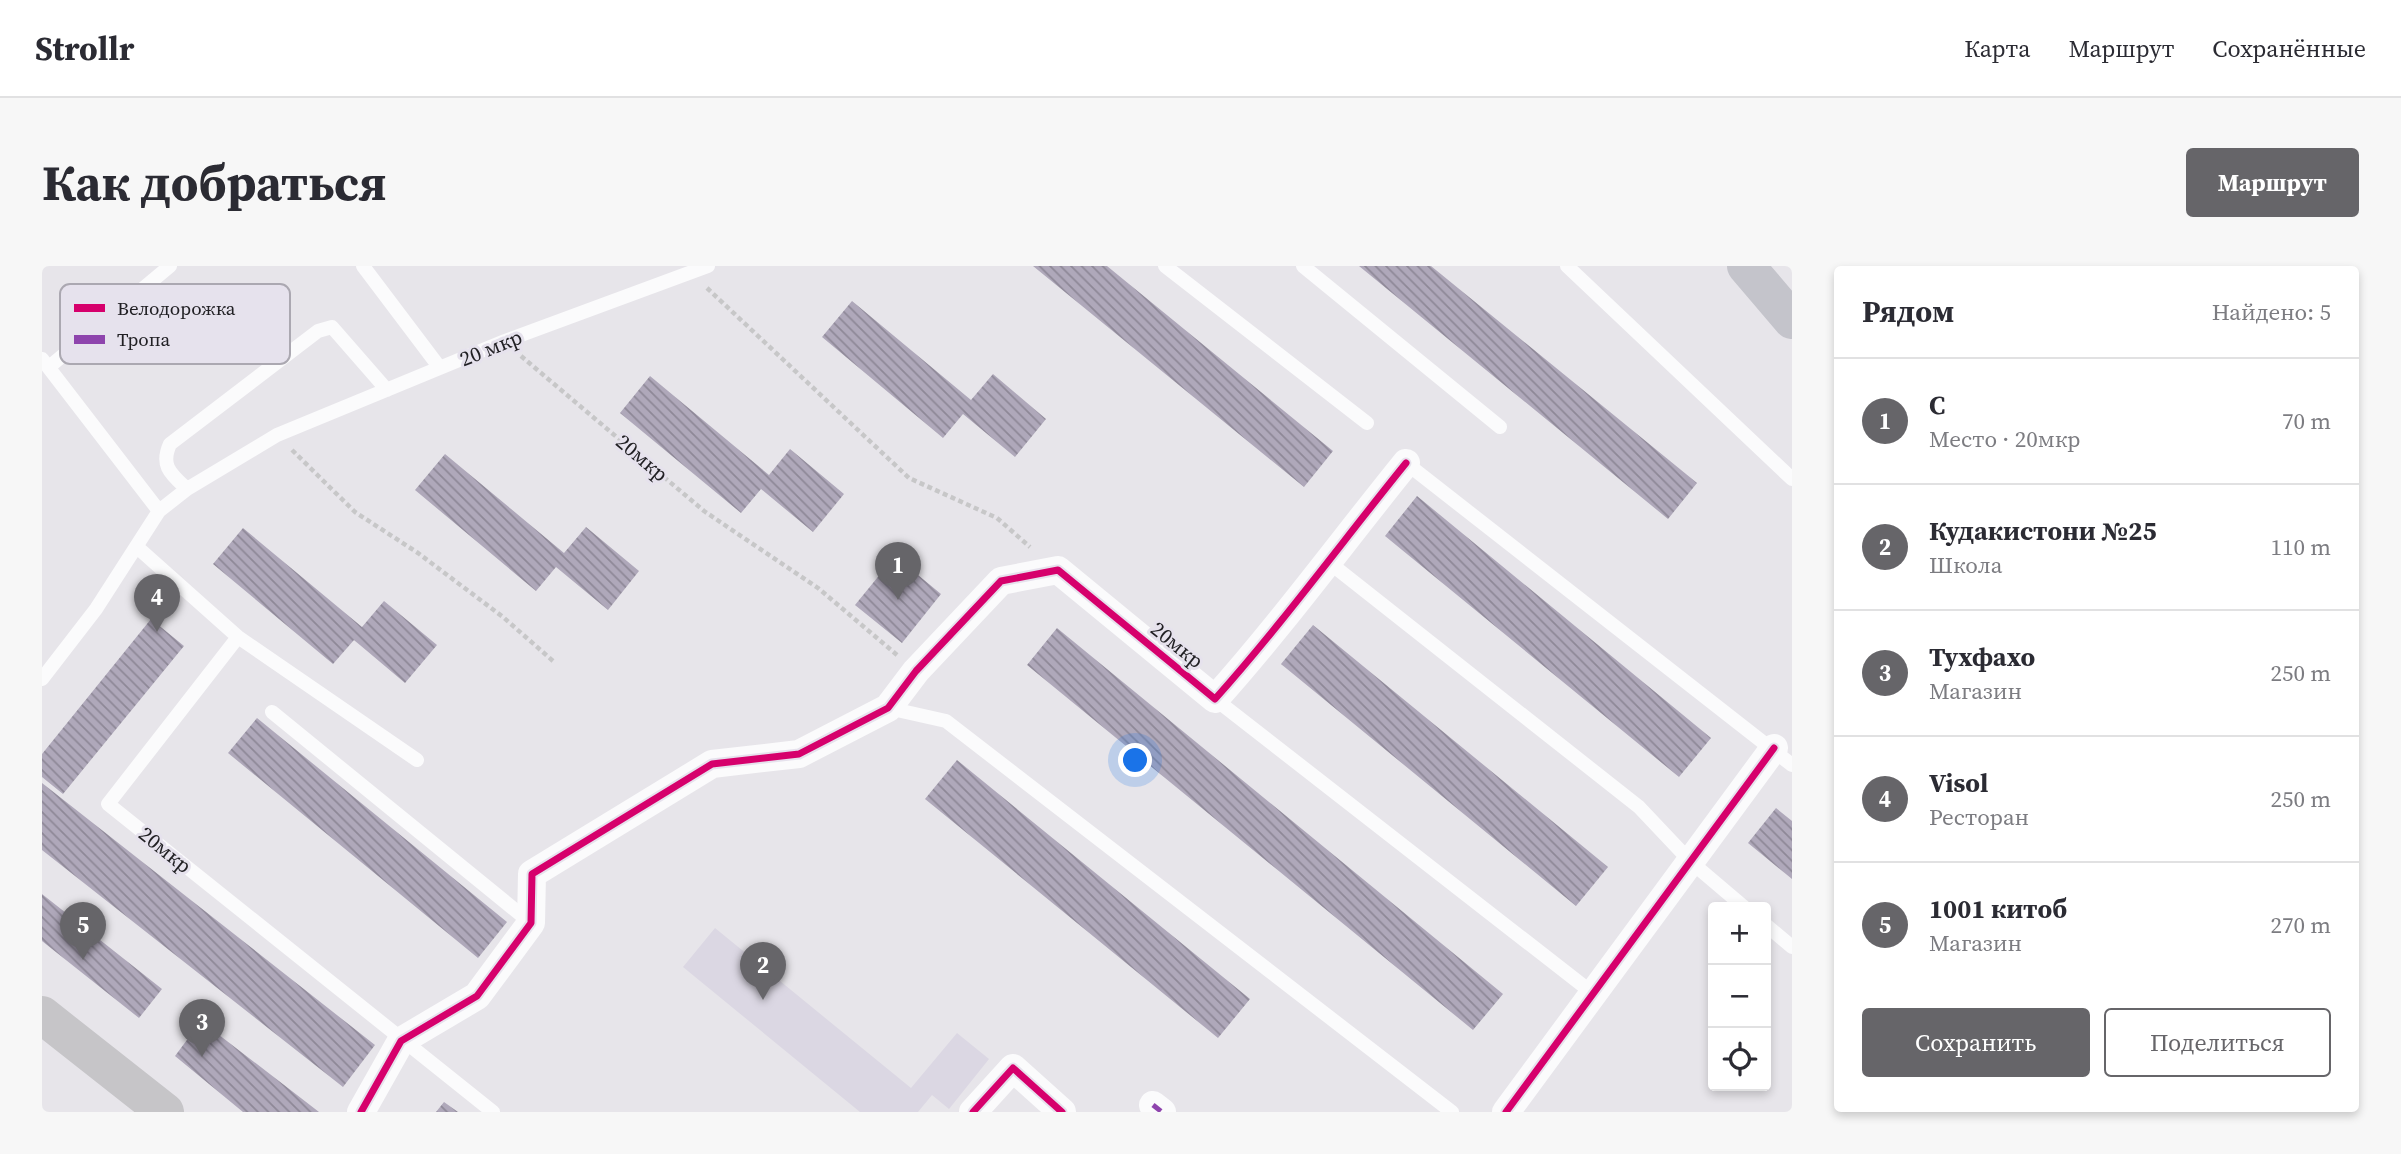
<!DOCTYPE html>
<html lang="ru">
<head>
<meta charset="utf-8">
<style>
  :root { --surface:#fff; --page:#f7f7f7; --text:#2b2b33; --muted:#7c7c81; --line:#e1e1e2; --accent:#666569 }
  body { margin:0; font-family:"Source Serif 4",serif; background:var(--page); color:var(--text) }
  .controls { position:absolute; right:21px; bottom:21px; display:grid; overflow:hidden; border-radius:7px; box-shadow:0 4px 10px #0003 }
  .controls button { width:63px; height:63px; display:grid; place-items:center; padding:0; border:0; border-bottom:2px solid var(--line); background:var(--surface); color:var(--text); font:35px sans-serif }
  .you { position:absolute; left:1094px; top:495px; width:24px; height:24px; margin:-18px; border:5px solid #fff; border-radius:50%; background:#1a73e8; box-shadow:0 0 0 10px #1a73e833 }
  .badge { display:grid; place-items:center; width:46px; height:46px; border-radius:50%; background:var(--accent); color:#fff; font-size:23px; font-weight:700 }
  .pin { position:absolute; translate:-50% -58px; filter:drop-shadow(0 2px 4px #0008) }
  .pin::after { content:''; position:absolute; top:37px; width:24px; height:21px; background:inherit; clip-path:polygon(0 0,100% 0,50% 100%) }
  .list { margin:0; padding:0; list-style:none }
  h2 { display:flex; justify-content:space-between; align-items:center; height:91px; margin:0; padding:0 28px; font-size:30px }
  h2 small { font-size:23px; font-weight:400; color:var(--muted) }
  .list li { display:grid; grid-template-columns:46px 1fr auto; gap:21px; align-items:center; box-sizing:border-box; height:126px; padding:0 28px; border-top:2px solid var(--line) }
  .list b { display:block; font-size:26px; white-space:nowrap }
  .list p { margin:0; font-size:23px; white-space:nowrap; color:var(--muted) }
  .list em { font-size:23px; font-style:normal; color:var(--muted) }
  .actions { display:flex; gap:14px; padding:21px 28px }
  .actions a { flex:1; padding:16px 0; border:2px solid var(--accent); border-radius:7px; text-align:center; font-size:24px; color:var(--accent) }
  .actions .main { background:var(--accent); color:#fff }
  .icon { flex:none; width:38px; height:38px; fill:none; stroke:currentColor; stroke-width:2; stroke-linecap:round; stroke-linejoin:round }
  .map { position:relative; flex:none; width:1750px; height:846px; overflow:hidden; border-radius:7px }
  header { display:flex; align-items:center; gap:42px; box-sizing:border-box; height:98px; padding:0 35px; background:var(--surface); border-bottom:2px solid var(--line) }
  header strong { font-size:33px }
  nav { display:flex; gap:38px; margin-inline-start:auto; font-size:24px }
  .intro { display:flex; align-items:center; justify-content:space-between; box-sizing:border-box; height:168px; padding:0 42px }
  h1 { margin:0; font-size:49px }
  .button { padding:18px 32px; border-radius:7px; background:var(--accent); color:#fff; font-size:24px; font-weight:700 }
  main { display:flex; gap:42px; padding:0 42px }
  aside { flex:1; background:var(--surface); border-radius:7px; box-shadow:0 4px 10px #0003 }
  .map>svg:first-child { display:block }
  .built { fill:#dbd7e3 }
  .building { fill:url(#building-back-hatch) }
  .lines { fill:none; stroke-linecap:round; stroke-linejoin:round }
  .path { stroke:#c7c7c8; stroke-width:4.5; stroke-dasharray:5 3.5; stroke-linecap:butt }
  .lane { stroke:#fbfbfc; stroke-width:14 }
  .street { stroke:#fbfbfc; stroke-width:28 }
  .secondary { stroke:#c6c5c8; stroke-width:38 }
  .highway { stroke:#c4c4cb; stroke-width:38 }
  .quiet { stroke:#8e44ad; stroke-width:5; stroke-dasharray:10 5; stroke-linecap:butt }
  .cycleway-casing { stroke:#e6e2ed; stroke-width:11 }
  .cycleway { stroke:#d6006c; stroke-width:7 }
  .labels { text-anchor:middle; stroke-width:6; stroke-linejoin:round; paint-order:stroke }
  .street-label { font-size:21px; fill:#212024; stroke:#e6e2ed }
  .key { fill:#e6e2ed; stroke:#aba8b1; stroke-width:2 }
  .key-label { font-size:19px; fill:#212024 }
</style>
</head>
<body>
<header>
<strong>Strollr</strong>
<nav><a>Карта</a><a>Маршрут</a><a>Сохранённые</a></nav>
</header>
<div class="intro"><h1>Как добраться</h1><a class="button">Маршрут</a></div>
<main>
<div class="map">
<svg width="1750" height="846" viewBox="0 0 1750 846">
  <defs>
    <pattern id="building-back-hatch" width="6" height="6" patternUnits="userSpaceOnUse" patternTransform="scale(1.75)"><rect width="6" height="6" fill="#afa8ba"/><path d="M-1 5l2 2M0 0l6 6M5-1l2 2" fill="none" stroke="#8e8897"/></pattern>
  </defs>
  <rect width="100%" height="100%" fill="#e7e5ea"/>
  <!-- built -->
  <path class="built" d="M673,662L869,822L915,767L947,793L907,843L890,829L876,846H818L641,701Z"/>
  <!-- building -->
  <path class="building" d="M991,0H1065L1291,185L1262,221Z
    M1317,0H1389L1655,217L1626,253Z
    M810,35L929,134L951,108L1004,153L973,191L921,148L901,172L780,71Z
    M608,110L727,209L748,183L802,228L771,266L719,223L699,247L578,147Z
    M403,188L522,287L544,261L597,305L566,344L514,301L494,325L373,224Z
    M1375,230L1669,472L1637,511L1343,270Z
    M201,262L320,361L342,335L395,379L363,417L312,374L291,398L171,298Z
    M853,290L899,328L860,377L813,339Z
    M109,353L142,380L21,528L0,511V488Z
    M1271,359L1566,601L1534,640L1239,398Z
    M1015,362L1461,728L1431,764L985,399Z
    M215,452L465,656L436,692L186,487Z
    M915,494L1208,733L1176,772L883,533Z
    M0,517L333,779L301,821L0,584Z
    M1734,542L1750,555V613L1706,577Z
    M0,628L120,723L97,752L0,675Z
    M159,755L277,846H201L133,790Z
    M402,836L416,846H394Z"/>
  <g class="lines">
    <!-- path -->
    <path class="path" d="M665,22L867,212L955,252L988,281
      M479,90L662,245L776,322L855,389
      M250,184L313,246L376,287L461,351L511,395"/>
    <!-- lane -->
    <path class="lane" d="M321,0L398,102
      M1123,0L1325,157
      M1261,0L1458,161
      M1525,0L1750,213
      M0,93L117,245
      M7,101L128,0
      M1364,197L1750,499
      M145,223C129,208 118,200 128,178L276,65L290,61L345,124
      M95,281L196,371L375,494
      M1284,294L1597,541L1649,596L1702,641
      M196,371L66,538L451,846
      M0,413L54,343L117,245L145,223L235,169L463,75L666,0
      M1173,433L1553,729
      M846,442L904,455L1410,846
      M230,446L489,657
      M1724,659L1750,681"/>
    <!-- street -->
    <path class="street" d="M1111,839L1120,846
      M319,846L359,775L435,730L489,657L490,608L670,498L757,488L846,442L874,405L959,315L1016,304L1173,433C1240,358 1300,276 1364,197
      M931,846L971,802L1020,846
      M1464,846L1732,482"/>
    <!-- secondary -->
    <path class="secondary" d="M0,749L123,846"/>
    <!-- highway -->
    <path class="highway" d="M1704,0L1750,54"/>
    <!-- quiet -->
    <path class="quiet" d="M1111,839L1120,846"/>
    <defs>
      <path id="cycleway" d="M319,846L359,775L435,730L489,657L490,608L670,498L757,488L846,442L874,405L959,315L1016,304L1173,433C1240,358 1300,276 1364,197
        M931,846L971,802L1020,846
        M1464,846L1732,482"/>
    </defs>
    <!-- cycleway casing -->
    <use href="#cycleway" class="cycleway-casing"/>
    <!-- cycleway -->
    <use href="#cycleway" class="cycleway"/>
  </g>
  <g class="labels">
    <!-- street labels -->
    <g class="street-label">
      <text transform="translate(449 82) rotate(-22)" y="7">20 мкр</text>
      <text transform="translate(600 192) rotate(40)" y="7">20мкр</text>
      <text transform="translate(1135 379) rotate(39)" y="7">20мкр</text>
      <text transform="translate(123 584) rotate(39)" y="7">20мкр</text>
    </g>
  </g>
  <!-- legend -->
  <rect x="18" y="18" width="230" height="80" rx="10" class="key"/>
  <rect x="32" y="38" width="31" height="8" fill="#d6006c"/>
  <rect x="32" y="69" width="31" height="9" fill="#8e44ad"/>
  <g class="key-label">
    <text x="75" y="49">Велодорожка</text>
    <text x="75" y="80">Тропа</text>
  </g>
</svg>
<div class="controls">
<button>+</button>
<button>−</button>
<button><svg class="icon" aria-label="locate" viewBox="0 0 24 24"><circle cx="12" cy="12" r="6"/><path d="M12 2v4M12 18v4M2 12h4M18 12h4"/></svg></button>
</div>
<div class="you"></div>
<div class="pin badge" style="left:856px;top:334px">1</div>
<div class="pin badge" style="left:721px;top:734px">2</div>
<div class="pin badge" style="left:160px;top:791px">3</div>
<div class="pin badge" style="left:115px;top:366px">4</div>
<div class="pin badge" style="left:41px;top:694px">5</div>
</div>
<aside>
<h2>Рядом<small>Найдено: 5</small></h2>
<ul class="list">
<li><span class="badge">1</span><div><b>С</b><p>Место · 20мкр</p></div><em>70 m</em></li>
<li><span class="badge">2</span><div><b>Кудакистони №25</b><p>Школа</p></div><em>110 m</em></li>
<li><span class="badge">3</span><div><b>Тухфахо</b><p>Магазин</p></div><em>250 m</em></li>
<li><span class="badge">4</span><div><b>Visol</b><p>Ресторан</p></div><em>250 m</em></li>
<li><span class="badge">5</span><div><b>1001 китоб</b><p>Магазин</p></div><em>270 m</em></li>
</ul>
<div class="actions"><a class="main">Сохранить</a><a>Поделиться</a></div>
</aside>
</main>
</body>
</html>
